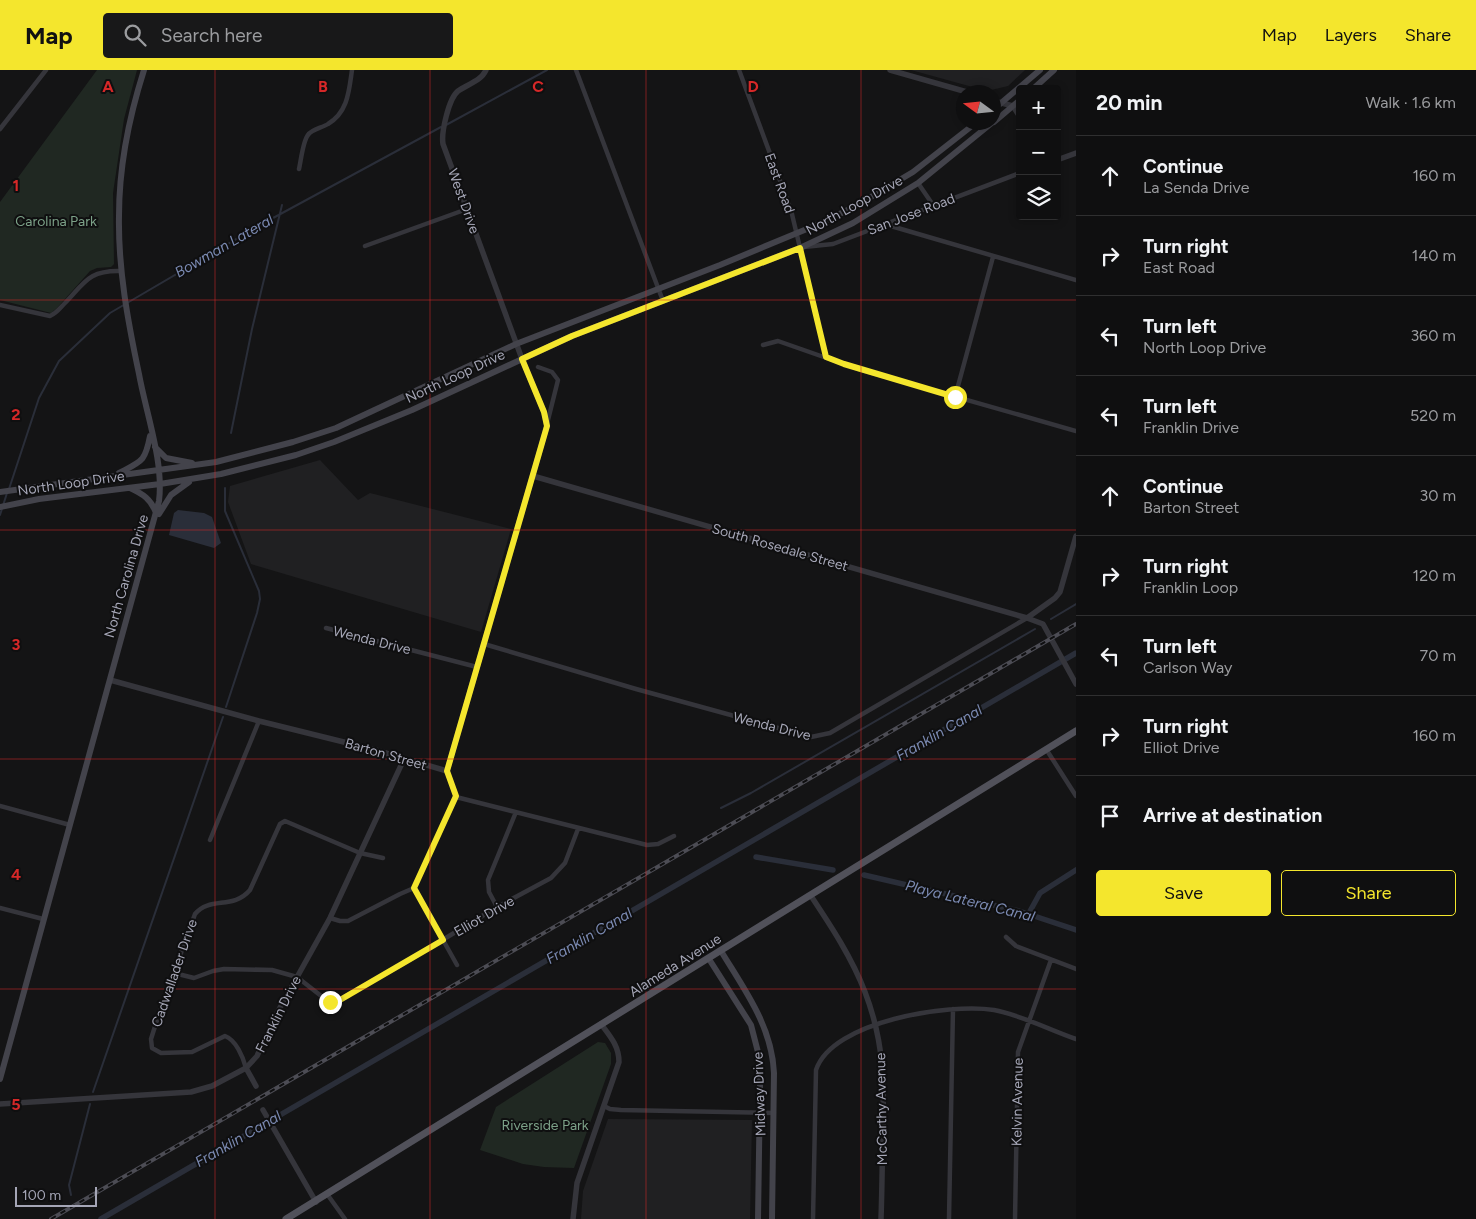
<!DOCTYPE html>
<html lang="en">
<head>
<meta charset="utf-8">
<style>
  :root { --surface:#0f0f10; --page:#181819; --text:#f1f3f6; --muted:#9b9c9f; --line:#2f2f30; --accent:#f4e62d }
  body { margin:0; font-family:Figtree,sans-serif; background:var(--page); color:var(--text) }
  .controls { position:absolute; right:15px; top:15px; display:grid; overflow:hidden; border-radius:5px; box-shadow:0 2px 8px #0003 }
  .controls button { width:45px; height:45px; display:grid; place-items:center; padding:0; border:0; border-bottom:1px solid var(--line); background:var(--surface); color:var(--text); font:25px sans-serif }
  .compass { position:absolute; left:956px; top:15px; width:45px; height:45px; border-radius:50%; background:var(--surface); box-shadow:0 2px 8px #0003; rotate:285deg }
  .scale { position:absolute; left:15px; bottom:12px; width:82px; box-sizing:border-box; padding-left:5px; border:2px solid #a5a6b6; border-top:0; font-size:14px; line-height:18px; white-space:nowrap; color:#a5a6b6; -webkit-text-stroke:4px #0f0f10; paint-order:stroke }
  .stop { position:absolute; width:15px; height:15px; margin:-11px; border:4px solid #f4e62d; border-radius:50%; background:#fff }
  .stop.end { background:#f4e62d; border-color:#fff; box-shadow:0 1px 5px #0008 }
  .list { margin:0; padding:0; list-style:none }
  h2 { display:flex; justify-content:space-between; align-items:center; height:65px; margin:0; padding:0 20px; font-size:21px }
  h2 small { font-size:16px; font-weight:400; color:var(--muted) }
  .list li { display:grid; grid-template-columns:32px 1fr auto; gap:15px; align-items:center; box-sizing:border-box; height:80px; padding:0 20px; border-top:1px solid var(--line) }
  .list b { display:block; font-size:19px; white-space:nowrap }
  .list p { margin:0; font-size:16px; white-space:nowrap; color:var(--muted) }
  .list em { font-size:16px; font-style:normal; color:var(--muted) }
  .actions { display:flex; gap:10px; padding:15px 20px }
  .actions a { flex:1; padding:11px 0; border:1px solid var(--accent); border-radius:5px; text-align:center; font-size:18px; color:var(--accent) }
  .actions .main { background:var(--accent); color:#111 }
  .icon { flex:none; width:28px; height:28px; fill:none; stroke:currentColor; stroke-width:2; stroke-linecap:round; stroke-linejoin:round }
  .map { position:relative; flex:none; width:1076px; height:1149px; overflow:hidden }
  header { display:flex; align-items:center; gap:30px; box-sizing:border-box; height:70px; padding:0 25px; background:var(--accent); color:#111 }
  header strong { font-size:24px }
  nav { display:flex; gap:28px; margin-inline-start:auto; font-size:18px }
  .search { width:350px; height:45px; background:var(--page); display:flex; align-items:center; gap:12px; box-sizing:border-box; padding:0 18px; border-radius:5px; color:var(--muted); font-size:19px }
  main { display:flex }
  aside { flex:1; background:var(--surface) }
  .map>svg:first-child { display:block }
  .built { fill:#202022 }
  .green { fill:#202822 }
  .water { fill:#2a2e39 }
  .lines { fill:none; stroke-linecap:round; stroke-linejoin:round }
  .stream { stroke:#2a2e39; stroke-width:2 }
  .canal { stroke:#2a2e39; stroke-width:5.5 }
  .minor { stroke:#35353b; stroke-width:4.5 }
  .tertiary { stroke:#35353b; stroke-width:5.5 }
  .secondary { stroke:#43434b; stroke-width:6 }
  .primary { stroke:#51515a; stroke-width:7 }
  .rail-casing { stroke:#4c4c54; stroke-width:4 }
  .rail { stroke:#0f0f10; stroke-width:2; stroke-dasharray:5.5; stroke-linecap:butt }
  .route { stroke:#f4e62d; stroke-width:6 }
  .grid { fill:none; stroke:#d62828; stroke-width:1; stroke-opacity:0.55 }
  .labels { text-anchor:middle; stroke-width:4; stroke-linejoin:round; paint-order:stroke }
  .street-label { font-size:14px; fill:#a5a6b6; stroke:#0f0f10 }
  .park-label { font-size:14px; fill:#7ca188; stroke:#0f0f10 }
  .water-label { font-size:15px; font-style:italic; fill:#7b8ab2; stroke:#0f0f10 }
  .grid-label { font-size:16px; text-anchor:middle; font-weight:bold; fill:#d62828; stroke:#0f0f10; stroke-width:4; stroke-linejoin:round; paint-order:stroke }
</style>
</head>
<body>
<header>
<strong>Map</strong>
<div class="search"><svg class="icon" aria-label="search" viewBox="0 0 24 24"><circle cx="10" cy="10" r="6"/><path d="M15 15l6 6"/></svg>Search here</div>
<nav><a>Map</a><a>Layers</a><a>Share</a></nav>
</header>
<main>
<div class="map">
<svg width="1076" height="1149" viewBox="0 0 1076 1149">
  <rect width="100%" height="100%" fill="#141415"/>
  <!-- built -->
  <path class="built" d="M911,0H1025L1008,16L987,21Z
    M320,390L358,430L370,423L511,459L481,562L251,494L228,432L230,416Z
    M608,1049L752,1050L750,1149H581L583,1121Z"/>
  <!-- green -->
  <path class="green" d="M97,0H137L124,49L113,123L114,194L111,197L97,198L90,201L57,238L51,243L0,230V132Z
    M598,972L605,973L611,983V994L574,1098L544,1097L523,1094L480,1080L496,1037Z"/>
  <!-- water -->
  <path class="water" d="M178,440L204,443L212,447L221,473L214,478L169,465L174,443Z"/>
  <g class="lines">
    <!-- stream -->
    <path class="stream" d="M446,55L547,0
      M231,363L252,259L282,135
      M225,418V441L259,521L260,529L257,543L226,637
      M9,419L39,328L59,291L110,243L262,154L441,57
      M0,445L7,423
      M1051,549L1076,534
      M721,738L751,723L1035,559
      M93,1022L223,647
      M71,1125L69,1115L90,1034"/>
    <!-- canal -->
    <path class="canal" d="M756,787L833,800
      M864,805L1019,841L1076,860
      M1029,843L1040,823L1076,800
      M101,1149L1076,583"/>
    <!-- minor -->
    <path class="minor" d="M576,0L663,231
      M739,0L791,140L826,287
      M0,59L46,0
      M299,99C301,90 303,71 308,65C312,59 322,58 328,54C348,42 349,21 352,0
      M918,113L933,135
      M884,154L1076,210
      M365,176L467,139
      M804,177L833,174L1020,103
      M0,235L50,246C57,243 60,238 65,233C85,212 89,200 121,201
      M763,275L778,271L858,299L1076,361
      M538,297L552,302L558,310L547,354
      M955,327L993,187
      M326,558L477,597
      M484,574L636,619L811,667L830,663L1027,548
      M1046,679L1076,726
      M447,701L456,727
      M456,727L647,775L658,774L674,766
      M0,736L70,755
      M210,770L259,651
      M414,818L457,895
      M497,837L489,822L488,810L516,742
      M0,838L43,849
      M330,848L340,851H348L400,824L414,818L456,727
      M1006,867L1016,876L1076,899
      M174,903L194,908L213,901L224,899L272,900L297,907L325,929L335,932L401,895L497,837L551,808L565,793L578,759
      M246,998C243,987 236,970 225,966L192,982L161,983L152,978L151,969L158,947L195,844C210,826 233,840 250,820L280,754L285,751L360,783L383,788
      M604,1036L610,1039L621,1040L774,1043
      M327,1124L345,1149
      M813,1149L816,1000C832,951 949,933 994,940C1021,945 1050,960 1076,969
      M949,1149L953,939
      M1015,1149L1018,982L1051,890"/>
    <!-- tertiary -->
    <path class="tertiary" d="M890,0L967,22
      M994,31L1013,36L1020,47
      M1057,90L1076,83
      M533,406L1027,548L1043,554L1076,614
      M1027,548L1055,528L1060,522L1076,466
      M110,610L259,651L372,679L447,701L547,356L544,342L522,289L443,74C441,62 449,28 458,21C468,14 481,11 486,0
      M811,826C831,856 852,888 865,922C885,974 884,1015 883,1069C882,1095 882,1122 881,1149
      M246,998L256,1016
      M0,1034L191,1022L212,1016L246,998L257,986L277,943L330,848L404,689
      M263,1040L316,1132
      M573,1149L577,1113L619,992C619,976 610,966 601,954"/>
    <!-- secondary -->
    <path class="secondary" d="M1033,19L1054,0
      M994,39L1040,0
      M994,52L1020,30
      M155,377L166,388L192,393
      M119,403C142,391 145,392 150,366
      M130,418C143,424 151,429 156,443
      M0,422L216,392L293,372L336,358L516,274L720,195L819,154L854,137L913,102L977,52
      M0,437L39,429L160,414L221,404L296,385L334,372L412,340L572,266L800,178L853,153L918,113L993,52
      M159,444L171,425L189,412
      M721,881C744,919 772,956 774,1003L772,1149
      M709,889L751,955L759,986L760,1017L758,1149
      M0,1009L159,431C164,392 146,343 139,304C128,252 118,199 119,146C119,96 129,47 144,0"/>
    <!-- primary -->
    <path class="primary" d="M286,1149L1076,661"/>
    <defs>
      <path id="rail" d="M51,1149L1076,554"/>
    </defs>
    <!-- rail casing -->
    <use href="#rail" class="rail-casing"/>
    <!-- rail -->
    <use href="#rail" class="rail"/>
  </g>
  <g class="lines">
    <!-- route -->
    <path class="route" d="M330,932L340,930L443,870L414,818L456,726L447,701L547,356L544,342L522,289L572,266L800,178L826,287L844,294L955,327"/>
  </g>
  <!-- grid -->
  <path class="grid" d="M215,0V1149M430,0V1149M646,0V1149M861,0V1149M0,230H1076M0,460H1076M0,689H1076M0,919H1076"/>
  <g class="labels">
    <!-- street labels -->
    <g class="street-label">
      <text transform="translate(780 113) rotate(70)" y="5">East Road</text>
      <text transform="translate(464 131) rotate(70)" y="5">West Drive</text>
      <text transform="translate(854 135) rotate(-29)" y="5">North Loop Drive</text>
      <text transform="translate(911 144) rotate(-21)" y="5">San Jose Road</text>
      <text transform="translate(455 306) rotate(-25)" y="5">North Loop Drive</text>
      <text transform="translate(71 413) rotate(-8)" y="5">North Loop Drive</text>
      <text transform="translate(780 477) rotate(16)" y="5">South Rosedale Street</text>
      <text transform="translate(126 506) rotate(-74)" y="5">North Carolina Drive</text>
      <text transform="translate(372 570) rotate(14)" y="5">Wenda Drive</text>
      <text transform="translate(772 656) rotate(14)" y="5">Wenda Drive</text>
      <text transform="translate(386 684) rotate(16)" y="5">Barton Street</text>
      <text transform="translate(484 846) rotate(-30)" y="5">Elliot Drive</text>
      <text transform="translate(675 895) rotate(-32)" y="5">Alameda Avenue</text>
      <text transform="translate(174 903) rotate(-71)" y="5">Cadwallader Drive</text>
      <text transform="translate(278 944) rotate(-63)" y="5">Franklin Drive</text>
      <text transform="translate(759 1024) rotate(-92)" y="5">Midway Drive</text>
      <text transform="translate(1017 1032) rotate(-89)" y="5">Kelvin Avenue</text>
      <text transform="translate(881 1039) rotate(-91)" y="5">McCarthy Avenue</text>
    </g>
    <!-- park labels -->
    <g class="park-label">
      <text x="56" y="156">Carolina Park</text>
      <text x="545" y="1060">Riverside Park</text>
    </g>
    <!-- water labels -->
    <g class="water-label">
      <text transform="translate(224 176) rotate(-30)" y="5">Bowman Lateral</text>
      <text transform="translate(939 663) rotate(-30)" y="5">Franklin Canal</text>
      <text transform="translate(970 831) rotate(14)" y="5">Playa Lateral Canal</text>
      <text transform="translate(589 866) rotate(-30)" y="5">Franklin Canal</text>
      <text transform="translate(238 1069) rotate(-30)" y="5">Franklin Canal</text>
    </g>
  </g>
  <g class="grid-label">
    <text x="108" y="22">A</text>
    <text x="323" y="22">B</text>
    <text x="538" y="22">C</text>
    <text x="753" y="22">D</text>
    <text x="16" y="121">1</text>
    <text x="16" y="350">2</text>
    <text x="16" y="580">3</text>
    <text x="16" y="810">4</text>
    <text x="16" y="1040">5</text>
  </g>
</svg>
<div class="controls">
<button>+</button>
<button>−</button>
<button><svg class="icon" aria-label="layers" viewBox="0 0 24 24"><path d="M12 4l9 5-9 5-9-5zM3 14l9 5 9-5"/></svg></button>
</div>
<svg class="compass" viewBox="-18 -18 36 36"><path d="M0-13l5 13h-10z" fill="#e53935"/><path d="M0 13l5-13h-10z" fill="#9b9c9f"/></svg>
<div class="scale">100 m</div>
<div class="stop" style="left:955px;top:327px"></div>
<div class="stop end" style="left:330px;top:932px"></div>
</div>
<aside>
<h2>20 min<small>Walk · 1.6 km</small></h2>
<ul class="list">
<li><svg class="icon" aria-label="ahead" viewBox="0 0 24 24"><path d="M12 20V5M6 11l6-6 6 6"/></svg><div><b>Continue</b><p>La Senda Drive</p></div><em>160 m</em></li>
<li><svg class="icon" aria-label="right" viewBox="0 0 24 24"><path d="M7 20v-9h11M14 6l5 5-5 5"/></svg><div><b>Turn right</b><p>East Road</p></div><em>140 m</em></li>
<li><svg class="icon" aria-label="left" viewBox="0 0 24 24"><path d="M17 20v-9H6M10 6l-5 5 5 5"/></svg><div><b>Turn left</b><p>North Loop Drive</p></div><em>360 m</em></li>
<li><svg class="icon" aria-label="left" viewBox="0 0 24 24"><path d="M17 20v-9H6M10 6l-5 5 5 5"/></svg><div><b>Turn left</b><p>Franklin Drive</p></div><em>520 m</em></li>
<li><svg class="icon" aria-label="ahead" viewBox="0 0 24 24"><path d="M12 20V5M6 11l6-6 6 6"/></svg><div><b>Continue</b><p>Barton Street</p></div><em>30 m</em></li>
<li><svg class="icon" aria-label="right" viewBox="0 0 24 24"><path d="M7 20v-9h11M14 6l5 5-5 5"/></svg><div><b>Turn right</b><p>Franklin Loop</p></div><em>120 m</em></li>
<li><svg class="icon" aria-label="left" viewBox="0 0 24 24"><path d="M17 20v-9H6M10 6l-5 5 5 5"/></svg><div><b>Turn left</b><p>Carlson Way</p></div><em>70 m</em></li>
<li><svg class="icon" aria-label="right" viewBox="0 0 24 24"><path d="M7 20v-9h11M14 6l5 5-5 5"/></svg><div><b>Turn right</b><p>Elliot Drive</p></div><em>160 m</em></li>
<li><svg class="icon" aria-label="arrive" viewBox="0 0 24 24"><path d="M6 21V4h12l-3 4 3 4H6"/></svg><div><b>Arrive at destination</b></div></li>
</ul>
<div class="actions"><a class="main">Save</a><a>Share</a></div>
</aside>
</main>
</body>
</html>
